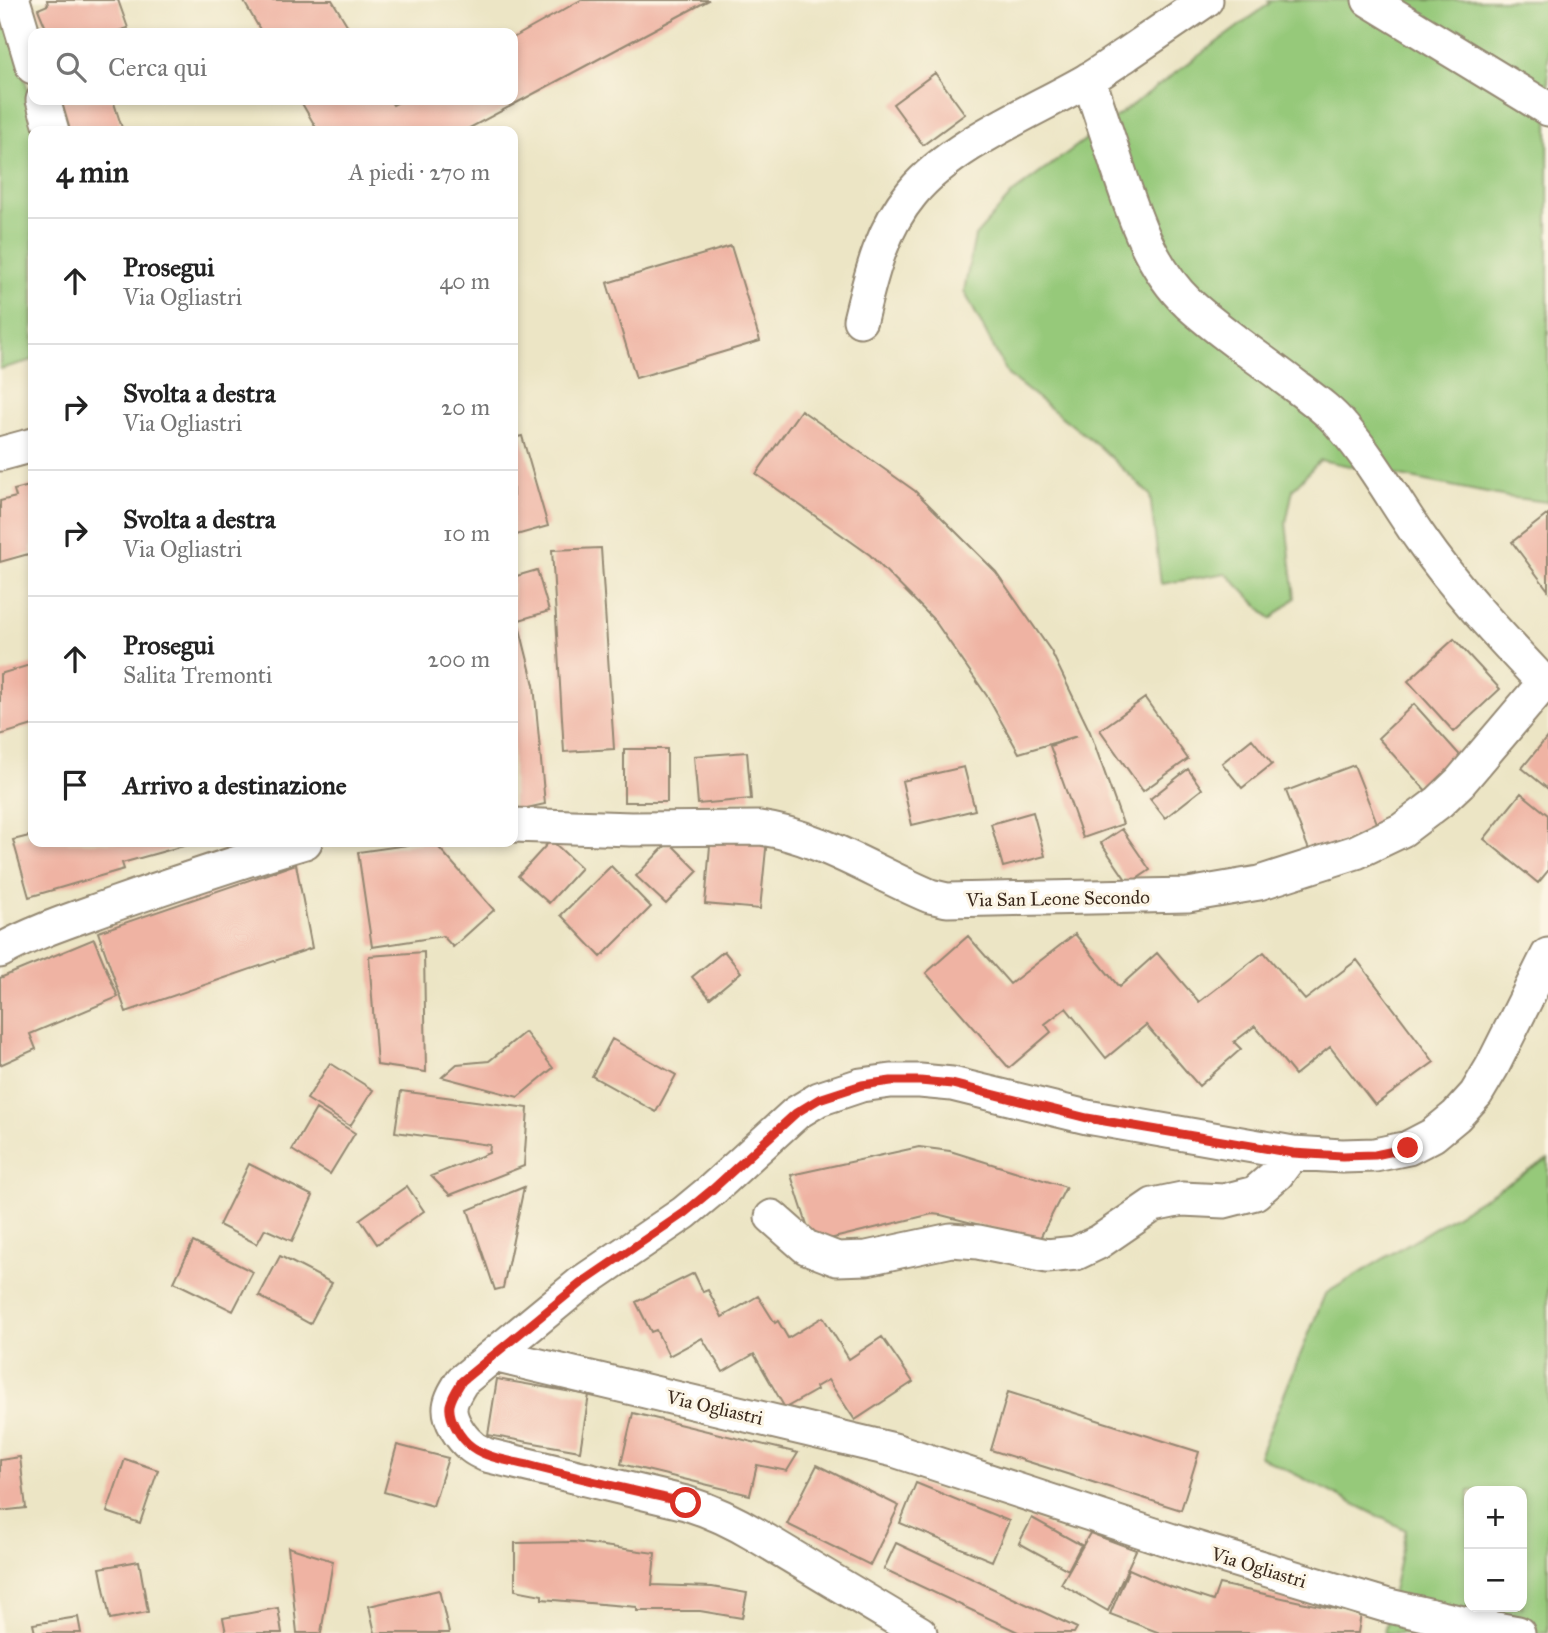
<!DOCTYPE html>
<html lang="it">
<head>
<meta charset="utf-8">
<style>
  :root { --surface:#fff; --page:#f6f6f6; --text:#222; --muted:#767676; --line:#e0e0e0 }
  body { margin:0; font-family:"IM FELL Great Primer",serif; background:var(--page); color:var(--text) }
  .controls { position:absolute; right:21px; bottom:21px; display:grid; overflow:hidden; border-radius:14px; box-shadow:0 4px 10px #0003 }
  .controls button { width:63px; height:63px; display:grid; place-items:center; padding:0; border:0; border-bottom:2px solid var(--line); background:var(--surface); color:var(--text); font:35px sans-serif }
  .stop { position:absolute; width:21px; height:21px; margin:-16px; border:5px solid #d93025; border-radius:50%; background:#fff }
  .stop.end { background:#d93025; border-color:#fff; box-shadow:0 2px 7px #0008 }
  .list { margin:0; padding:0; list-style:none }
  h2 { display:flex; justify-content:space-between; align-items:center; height:91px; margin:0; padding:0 28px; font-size:30px }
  h2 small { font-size:23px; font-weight:400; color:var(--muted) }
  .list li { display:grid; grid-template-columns:46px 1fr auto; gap:21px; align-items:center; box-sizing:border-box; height:126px; padding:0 28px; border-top:2px solid var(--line) }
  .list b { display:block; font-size:26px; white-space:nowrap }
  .list p { margin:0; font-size:23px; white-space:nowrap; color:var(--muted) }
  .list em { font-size:23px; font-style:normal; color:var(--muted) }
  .icon { flex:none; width:38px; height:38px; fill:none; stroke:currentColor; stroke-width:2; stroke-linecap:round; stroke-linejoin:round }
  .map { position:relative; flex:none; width:1548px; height:1633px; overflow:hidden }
  .search { position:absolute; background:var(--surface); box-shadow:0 4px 10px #0003; left:28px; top:28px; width:490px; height:77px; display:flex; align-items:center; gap:18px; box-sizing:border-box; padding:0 24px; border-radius:14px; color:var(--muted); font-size:26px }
  .panel { position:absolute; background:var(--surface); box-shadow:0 4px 10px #0003; left:28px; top:126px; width:490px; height:721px; border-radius:14px }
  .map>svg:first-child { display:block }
  .green { fill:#96c97a; stroke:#687a4c; stroke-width:2; fill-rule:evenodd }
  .building { fill:#efb3a3 }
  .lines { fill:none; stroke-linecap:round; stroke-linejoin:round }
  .minor-casing { stroke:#948872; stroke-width:37 }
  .minor { stroke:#fff; stroke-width:33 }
  .route { stroke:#d93025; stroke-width:9 }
  .labels { text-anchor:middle; stroke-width:6; stroke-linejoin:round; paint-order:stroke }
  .street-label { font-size:19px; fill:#3b2a1e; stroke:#fcf5e5 }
</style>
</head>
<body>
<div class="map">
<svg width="1548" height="1633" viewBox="0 0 1548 1633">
  <rect width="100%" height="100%" fill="#fcf5e5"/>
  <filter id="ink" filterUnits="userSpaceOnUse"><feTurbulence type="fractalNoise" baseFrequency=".0143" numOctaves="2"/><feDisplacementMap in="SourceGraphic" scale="14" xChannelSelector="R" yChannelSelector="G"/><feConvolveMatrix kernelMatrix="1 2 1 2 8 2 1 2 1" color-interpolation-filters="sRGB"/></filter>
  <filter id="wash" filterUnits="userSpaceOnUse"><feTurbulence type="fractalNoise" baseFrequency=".00686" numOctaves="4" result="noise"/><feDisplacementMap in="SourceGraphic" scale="28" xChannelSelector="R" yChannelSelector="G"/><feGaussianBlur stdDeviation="1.57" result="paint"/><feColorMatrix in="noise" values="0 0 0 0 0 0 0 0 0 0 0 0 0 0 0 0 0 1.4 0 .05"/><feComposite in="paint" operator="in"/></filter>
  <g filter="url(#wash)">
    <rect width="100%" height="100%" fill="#ece5c5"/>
    <!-- green -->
    <path class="green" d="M0,0H2L40,131H33V360L0,369Z
      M1268,0H1548V502L1507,497L1320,460L1293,489L1286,523L1295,598L1271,619L1226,573L1161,584L1150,495L1099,446L1008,375L964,291L975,236L1013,193L1270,3Z
      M1548,1159V1633H1384L1406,1530L1259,1456L1325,1294ZM1469,1491H1522V1607H1469Z"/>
    <g id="blocks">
      <!-- building -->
      <path class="building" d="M47,0H118L128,28L112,33H48L38,9L48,5Z
        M243,0H332L352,33H262Z
        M581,0H709L464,131H318L300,100H390L393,105L403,100H513V38Z
        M935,73L965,114L923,145L893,104Z
        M52,100H113L123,131H61Z
        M731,246L760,341L636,378L607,283Z
        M801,410L915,491L996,572L1051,651L1090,732L1123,824L1083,838L1050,746L1077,736L1019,753L987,696L934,620L870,555L756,474Z
        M522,436L548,526L513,536V438Z
        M33,485V546L31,547L32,553L0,562V501L16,497L14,490Z
        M1548,514V590L1512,542Z
        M601,548L614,749L564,752L552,550Z
        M537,570L549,611L513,622V577Z
        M519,625L534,685L545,804L513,811V626Z
        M1454,639L1500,689L1454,732L1408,681Z
        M33,664V725L0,735V674Z
        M1145,698L1188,759L1143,791L1100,730Z
        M1414,704L1465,761L1429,794L1378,738Z
        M1548,736V789L1522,768Z
        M1252,739L1272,764L1242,788L1222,763Z
        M624,749H667V802H624Z
        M747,752L751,799L698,804L694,756Z
        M1354,765L1379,828L1311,855L1286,791Z
        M964,767L975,810L912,825L902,781Z
        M1188,769L1202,789L1165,818L1150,799Z
        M1521,793L1548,815V871L1538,883L1484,839Z
        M1033,812L1045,856L1003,867L991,824Z
        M1122,829L1150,870L1129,884L1101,843Z
        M711,834L767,839L760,909L705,904Z
        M33,835V842L194,843L122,863L124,869L29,897L13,840Z
        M551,840L581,868L549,903L518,876Z
        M428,842H434L494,910L453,947L443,936L372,947L358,852Z
        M669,842L698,871L666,904L636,876Z
        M296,864L312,948L126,1012L98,932Z
        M611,866L651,907L601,957L561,915Z
        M1075,934L1119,987L1157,953L1199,1002L1264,952L1305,1000L1357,960L1434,1062L1375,1105L1330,1047L1295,1075L1255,1026L1234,1042L1241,1049L1199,1086L1146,1025L1106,1058L1066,1008L1045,1024L1051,1032L1009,1068L926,973L968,936L1010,984Z
        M94,939L118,997L30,1034L36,1049L0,1065V978Z
        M724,951L741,972L710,998L692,977Z
        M424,952L426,1072L377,1065L369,956Z
        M525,1032L553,1068L518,1097L442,1077L457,1064L489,1061Z
        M612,1039L676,1075L656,1112L592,1076Z
        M330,1063L373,1090L350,1126L307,1099Z
        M401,1091L528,1108L524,1166L450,1195L431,1176L489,1153L490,1145L395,1132Z
        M316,1109L355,1133L330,1174L292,1150Z
        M919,1147L950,1151L1066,1187L1039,1240L941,1215L932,1214L813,1243L791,1175Z
        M249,1164L313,1196L292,1241L265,1229L257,1244L219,1225Z
        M407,1186L424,1211L377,1244L360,1219Z
        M524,1187L503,1288L495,1290L468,1210Z
        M193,1242L253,1272L233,1311L174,1282Z
        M280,1256L332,1283L310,1324L259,1296Z
        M694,1273L703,1292L708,1290L722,1317L758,1296L775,1323L778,1321L788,1338L823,1317L849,1359L882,1337L913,1382L855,1420L828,1380L816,1387L817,1390L785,1408L754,1354L723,1372L702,1338L669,1356L656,1330L651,1332L636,1302Z
        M497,1379L589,1395L580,1451L488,1435Z
        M1008,1392L1199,1452L1181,1510L991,1450Z
        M633,1413L798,1453L787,1471L757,1465L750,1495L621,1464Z
        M397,1445L448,1458L433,1506L384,1492Z
        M20,1457L26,1508L0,1511V1460Z
        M125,1459L158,1470L140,1523L107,1512Z
        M817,1465L899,1506L870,1565L787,1524Z
        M916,1483L1009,1521L992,1561L900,1523Z
        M1032,1518L1081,1545L1068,1570L1019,1543Z
        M1090,1533L1136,1550L1108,1611L1061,1584Z
        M574,1542L655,1553L652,1585L712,1587L747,1593L742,1618L700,1611H637V1607L542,1599V1595L515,1590V1543Z
        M896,1543L1077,1628L1074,1633H1020L884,1569Z
        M288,1547L333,1561L321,1633H297Z
        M139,1561L148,1612L110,1619L100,1568Z
        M1129,1569L1165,1585L1213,1601L1219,1584L1301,1602L1361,1614L1358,1633H1160L1110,1614Z
        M439,1590L449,1633H375L369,1606Z
        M278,1608L282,1633H226L223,1618Z
        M78,1617L81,1633H35L33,1624Z"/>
    </g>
  </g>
  <g filter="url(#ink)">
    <use href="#blocks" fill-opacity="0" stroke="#948872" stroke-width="2"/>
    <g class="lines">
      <defs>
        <path id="minor" d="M13,0L33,67
          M1369,0L1548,109
          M1089,79C1098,108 1108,136 1117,165C1133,214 1150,267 1189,304C1222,334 1259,358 1294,385C1311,398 1329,410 1342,426C1373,461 1394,501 1421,539C1457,591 1501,637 1544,683
          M43,100L52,131
          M860,320C871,275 881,230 912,193C951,145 1032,112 1086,81C1100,73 1113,63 1127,54C1153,36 1180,18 1206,0
          M0,454L33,445
          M513,825L631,829L760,828C819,836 875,873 930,896L947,900L1188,895L1259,883L1356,852L1402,830L1439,802L1460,782L1544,683L1548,681
          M0,951C35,931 77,918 115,904C178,882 241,861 305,842
          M772,1217L806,1247L837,1259L867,1258L951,1240L978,1242L1047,1256L1076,1253L1099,1242L1153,1205L1182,1199L1224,1201L1255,1193L1277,1174L1293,1153
          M494,1355L894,1450L1179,1543L1385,1605L1463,1623L1518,1633
          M920,1633L758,1536C735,1522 712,1511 686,1503L486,1455C481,1452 475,1450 471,1446C461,1438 449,1420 450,1407C451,1398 457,1389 462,1381L580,1284L684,1213L713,1189L796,1113L819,1099L861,1085L891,1081H920L952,1084L1087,1117L1293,1153L1342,1156L1375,1155L1408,1148L1433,1135L1456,1116L1476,1094L1492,1067L1548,955"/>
      </defs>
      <!-- minor casing -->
      <use href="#minor" class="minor-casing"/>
      <!-- minor -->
      <use href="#minor" class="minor"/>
    </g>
  </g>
  <g class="lines" filter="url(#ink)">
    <!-- route -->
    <path class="route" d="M686,1503C633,1490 580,1479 528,1465C510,1461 487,1458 472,1447C461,1439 448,1419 450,1405C452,1396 457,1389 462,1381L580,1284L684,1213L713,1189L796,1113L819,1099L862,1085L891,1081H920L952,1084L1087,1118L1293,1153L1342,1156L1375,1155L1408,1148"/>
  </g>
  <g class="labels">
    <!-- street labels -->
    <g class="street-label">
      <text transform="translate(1058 898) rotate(-1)" y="7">Via San Leone Secondo</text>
      <text transform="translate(715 1407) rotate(13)" y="7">Via Ogliastri</text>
      <text transform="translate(1259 1567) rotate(17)" y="7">Via Ogliastri</text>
    </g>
  </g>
</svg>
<div class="controls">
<button>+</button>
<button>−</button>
</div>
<div class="stop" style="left:686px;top:1503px"></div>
<div class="stop end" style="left:1408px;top:1148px"></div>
<div class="search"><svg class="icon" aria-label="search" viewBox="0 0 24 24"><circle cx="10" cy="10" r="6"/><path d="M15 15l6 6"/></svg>Cerca qui</div>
<section class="panel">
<h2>4 min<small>A piedi · 270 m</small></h2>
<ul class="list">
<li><svg class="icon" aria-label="ahead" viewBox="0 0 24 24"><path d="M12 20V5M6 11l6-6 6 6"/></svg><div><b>Prosegui</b><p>Via Ogliastri</p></div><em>40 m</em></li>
<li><svg class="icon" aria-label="right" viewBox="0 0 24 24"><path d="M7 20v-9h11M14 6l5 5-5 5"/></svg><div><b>Svolta a destra</b><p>Via Ogliastri</p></div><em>20 m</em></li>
<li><svg class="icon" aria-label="right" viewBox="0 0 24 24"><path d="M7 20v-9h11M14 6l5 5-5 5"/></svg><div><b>Svolta a destra</b><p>Via Ogliastri</p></div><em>10 m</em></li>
<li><svg class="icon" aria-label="ahead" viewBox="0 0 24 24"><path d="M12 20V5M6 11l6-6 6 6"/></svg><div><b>Prosegui</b><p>Salita Tremonti</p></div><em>200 m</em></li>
<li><svg class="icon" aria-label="arrive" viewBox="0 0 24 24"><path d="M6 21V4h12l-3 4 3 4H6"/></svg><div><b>Arrivo a destinazione</b></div></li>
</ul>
</section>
</div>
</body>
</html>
